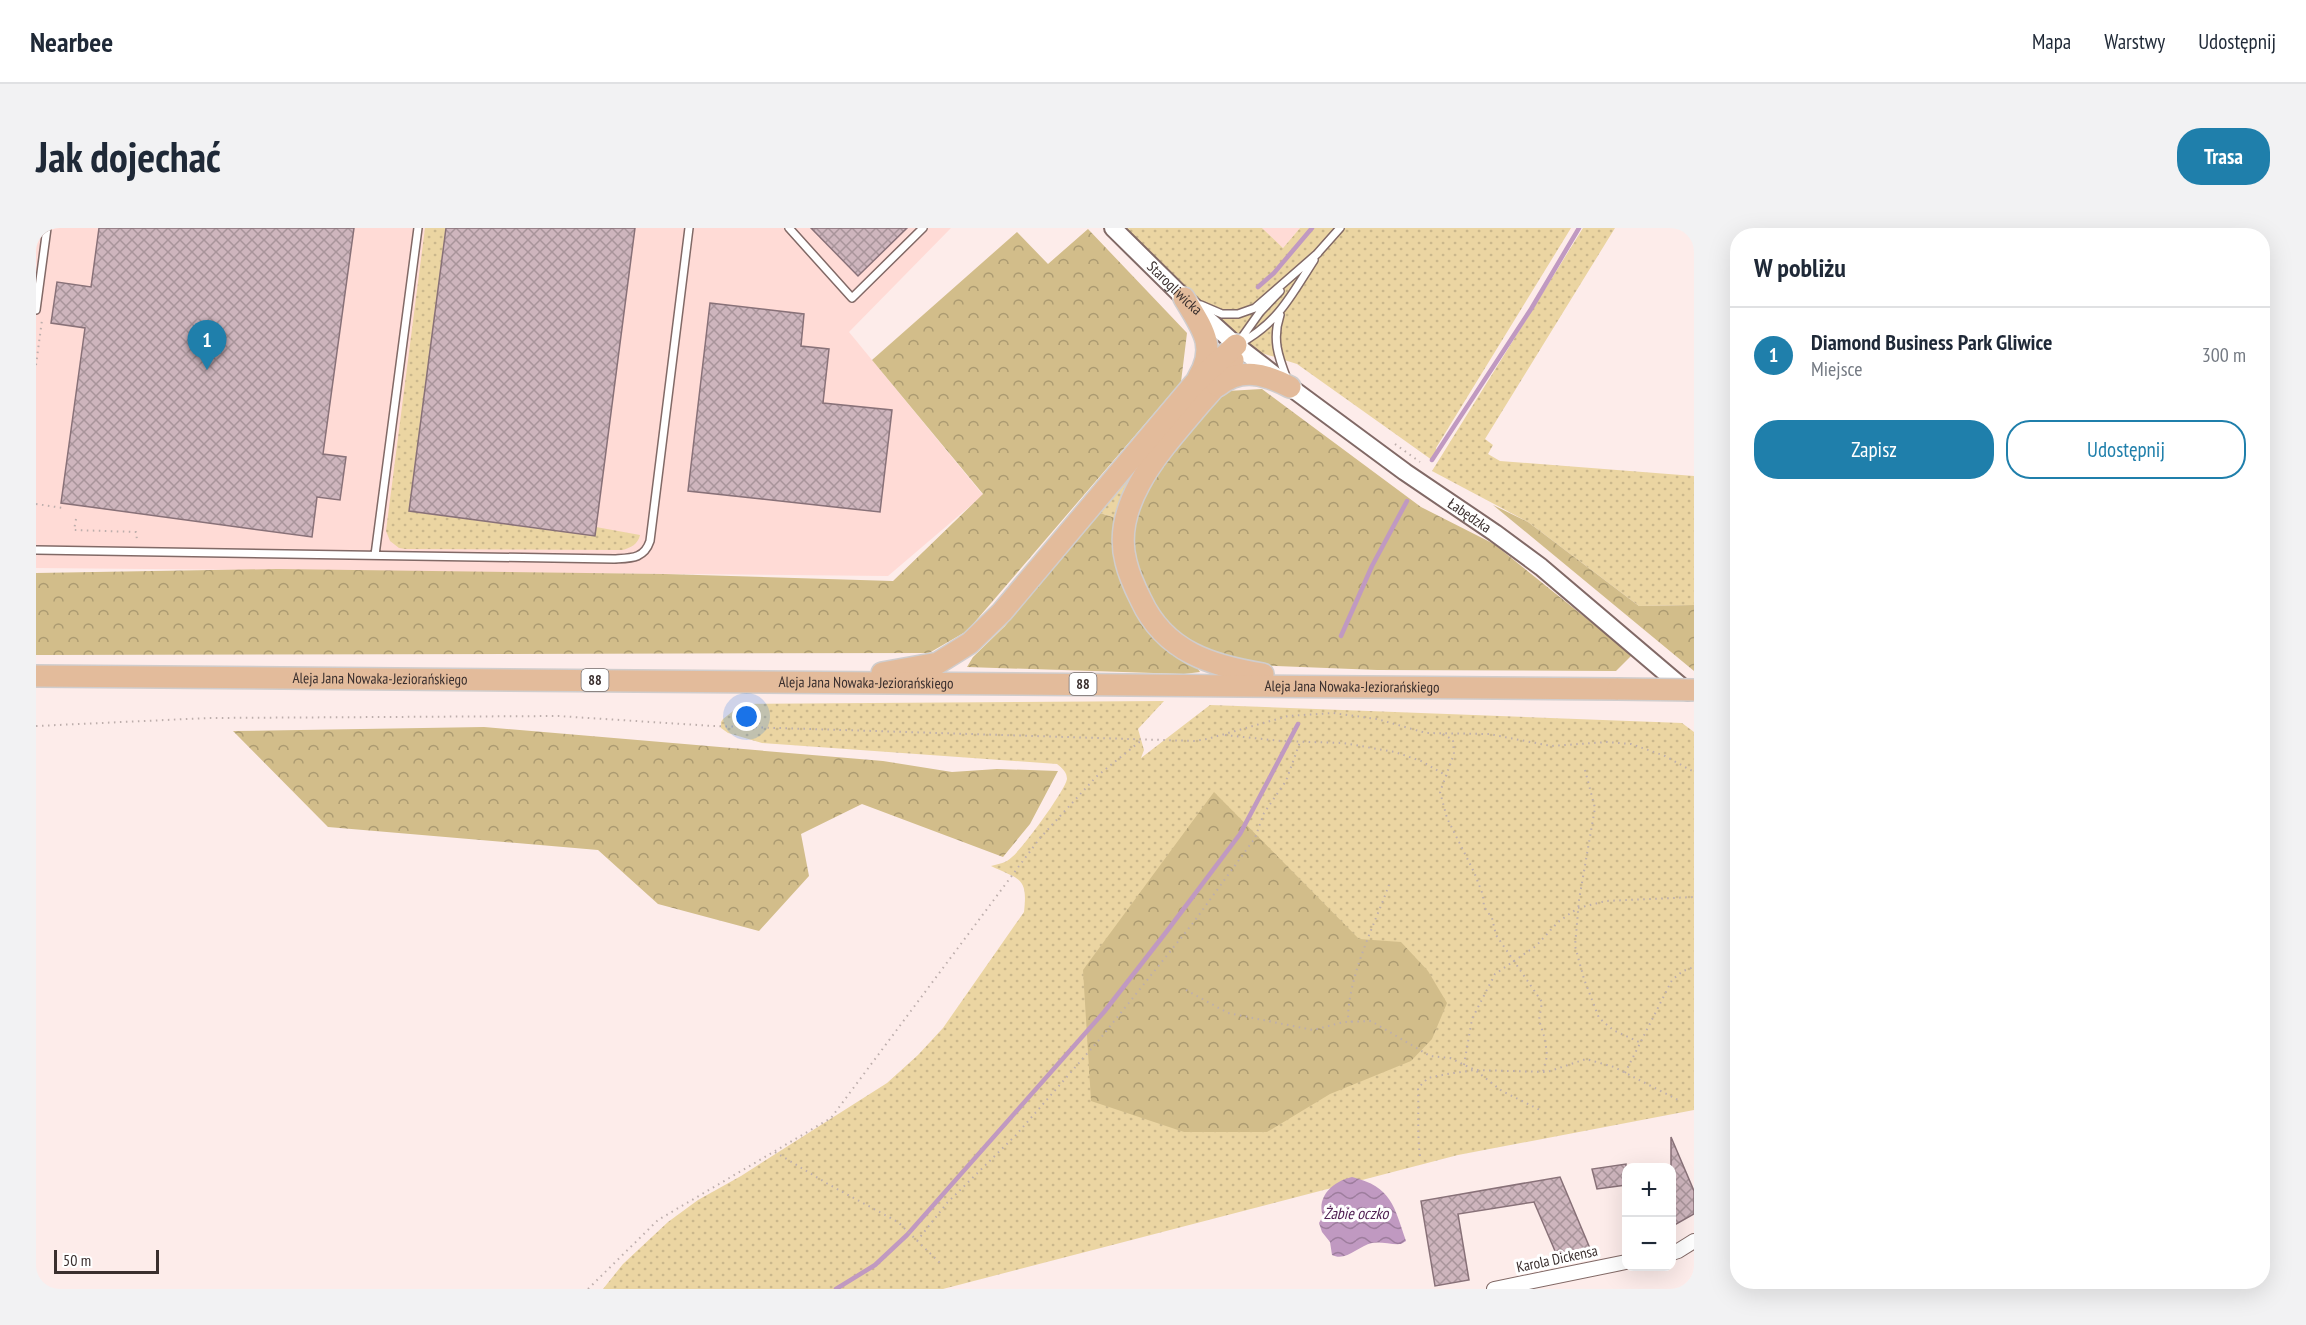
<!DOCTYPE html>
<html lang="pl">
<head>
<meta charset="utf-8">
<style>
  :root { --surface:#fff; --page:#f2f2f3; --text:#1f2937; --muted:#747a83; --line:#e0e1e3; --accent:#1f7fab }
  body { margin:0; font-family:"PT Sans Narrow",sans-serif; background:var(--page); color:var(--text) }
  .controls { position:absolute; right:18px; bottom:18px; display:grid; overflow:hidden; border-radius:12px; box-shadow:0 6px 24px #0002 }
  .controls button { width:54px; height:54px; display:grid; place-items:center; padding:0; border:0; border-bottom:2px solid var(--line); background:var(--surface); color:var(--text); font:30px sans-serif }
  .scale { position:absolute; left:18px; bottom:15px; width:105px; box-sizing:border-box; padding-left:6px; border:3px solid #3a2f2e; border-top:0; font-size:16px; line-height:21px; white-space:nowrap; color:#3a2f2e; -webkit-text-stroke:4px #fff; paint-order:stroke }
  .you { position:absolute; left:711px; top:489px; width:21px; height:21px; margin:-15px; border:4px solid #fff; border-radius:50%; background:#1a73e8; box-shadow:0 0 0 9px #1a73e833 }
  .badge { display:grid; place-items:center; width:39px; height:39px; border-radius:50%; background:var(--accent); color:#fff; font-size:20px; font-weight:700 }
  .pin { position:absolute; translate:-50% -50px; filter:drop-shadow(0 2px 3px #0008) }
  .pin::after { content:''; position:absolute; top:32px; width:21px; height:18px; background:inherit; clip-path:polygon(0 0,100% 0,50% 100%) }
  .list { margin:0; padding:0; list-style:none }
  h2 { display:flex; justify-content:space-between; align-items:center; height:78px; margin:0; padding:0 24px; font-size:26px }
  h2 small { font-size:20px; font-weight:400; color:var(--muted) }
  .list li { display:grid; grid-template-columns:39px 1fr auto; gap:18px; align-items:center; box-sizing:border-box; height:96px; padding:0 24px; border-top:2px solid var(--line) }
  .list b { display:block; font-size:22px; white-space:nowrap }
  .list p { margin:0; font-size:20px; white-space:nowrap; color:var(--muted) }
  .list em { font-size:20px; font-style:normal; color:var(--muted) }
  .actions { display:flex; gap:12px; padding:18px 24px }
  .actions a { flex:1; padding:14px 0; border:2px solid var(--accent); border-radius:24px; text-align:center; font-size:21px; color:var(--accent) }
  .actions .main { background:var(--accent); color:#fff }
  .map { position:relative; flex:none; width:1658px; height:1061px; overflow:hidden; border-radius:24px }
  header { display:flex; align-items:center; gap:36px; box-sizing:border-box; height:84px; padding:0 30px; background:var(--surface); border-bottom:2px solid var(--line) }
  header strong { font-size:28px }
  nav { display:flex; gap:33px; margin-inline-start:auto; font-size:21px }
  .intro { display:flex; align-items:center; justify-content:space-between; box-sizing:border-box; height:144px; padding:0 36px }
  h1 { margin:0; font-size:42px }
  .button { padding:15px 27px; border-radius:24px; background:var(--accent); color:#fff; font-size:21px; font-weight:700 }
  main { display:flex; gap:36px; padding:0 36px }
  aside { flex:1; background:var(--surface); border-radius:24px; box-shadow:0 6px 24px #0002 }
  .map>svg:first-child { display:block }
  .built { fill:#ffdbd6 }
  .grass { fill:url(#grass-dots) }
  .forest { fill:url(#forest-crowns) }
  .water { fill:url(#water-waves) }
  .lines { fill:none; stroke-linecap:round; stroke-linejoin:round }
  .stream { stroke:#c099c1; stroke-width:4.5 }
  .building { fill:url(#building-cross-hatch); stroke:#887178; stroke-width:1.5 }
  .service-casing { stroke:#816966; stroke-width:10 }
  .minor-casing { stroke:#816966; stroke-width:16 }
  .tertiary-casing { stroke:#816966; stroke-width:20 }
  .primary-casing { stroke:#d0cdcd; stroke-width:24 }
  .path { stroke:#bdaeac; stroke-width:2; stroke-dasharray:1.5 4.5; stroke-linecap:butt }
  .service { stroke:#fff; stroke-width:7 }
  .minor { stroke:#fff; stroke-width:14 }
  .tertiary { stroke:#fff; stroke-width:16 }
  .primary { stroke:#e3bb9b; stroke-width:21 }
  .primary-bridge-casing { stroke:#d0cdcd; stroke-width:24; stroke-linecap:butt }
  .primary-bridge { stroke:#e3bb9b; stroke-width:21 }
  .labels { text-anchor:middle; stroke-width:6; stroke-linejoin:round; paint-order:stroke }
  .shield { fill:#fff; stroke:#756d6d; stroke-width:1.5 }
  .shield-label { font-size:14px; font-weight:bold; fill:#3a2f2e }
  .street-label { font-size:15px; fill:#3a2f2e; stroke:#fff }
  .water-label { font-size:16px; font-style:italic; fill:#512153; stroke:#fff }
</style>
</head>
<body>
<header>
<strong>Nearbee</strong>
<nav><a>Mapa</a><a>Warstwy</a><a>Udostępnij</a></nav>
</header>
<div class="intro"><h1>Jak dojechać</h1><a class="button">Trasa</a></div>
<main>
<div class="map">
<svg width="1658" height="1061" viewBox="0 0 1658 1061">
  <defs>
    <pattern id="grass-dots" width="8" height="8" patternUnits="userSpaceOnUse" patternTransform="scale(1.5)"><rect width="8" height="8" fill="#ebd5a2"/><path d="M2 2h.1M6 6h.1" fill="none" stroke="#cab78c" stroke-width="1.8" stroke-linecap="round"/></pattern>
    <pattern id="forest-crowns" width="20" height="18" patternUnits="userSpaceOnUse" patternTransform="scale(1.5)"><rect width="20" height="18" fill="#d2bd8a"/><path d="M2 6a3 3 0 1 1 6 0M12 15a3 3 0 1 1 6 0" fill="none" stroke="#ab9a71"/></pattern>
    <pattern id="water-waves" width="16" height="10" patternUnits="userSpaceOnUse" patternTransform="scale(1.5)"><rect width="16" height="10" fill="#c099c1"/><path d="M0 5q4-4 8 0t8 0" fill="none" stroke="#9d7d9d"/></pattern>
    <pattern id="building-cross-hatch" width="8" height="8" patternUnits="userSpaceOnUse" patternTransform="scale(1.5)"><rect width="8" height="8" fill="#ceb5bd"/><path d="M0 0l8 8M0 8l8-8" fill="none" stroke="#a8949a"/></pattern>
  </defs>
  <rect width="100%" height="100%" fill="#fdecea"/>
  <!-- built -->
  <path class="built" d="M0,0H915L813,104L947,267L852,348L0,340Z
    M1226,0H1264L1247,20Z"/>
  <!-- grass -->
  <path class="grass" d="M389,0H410L373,283L558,307L560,299L604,307C602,316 595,320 586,322L369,321L363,320L354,313L350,303L351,295Z
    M1077,0H1226L1247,20L1264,0H1535L1400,220L1401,224L1396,232L1261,136L1200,117Z
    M1547,0H1579L1449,211L1457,217L1452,226L1464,233L1658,248V377L1603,378L1492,294L1396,243Z
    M1179,143L1086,292L1061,284Z
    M1128,473L1102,501L1108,522L1105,530L1174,477L1646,495L1658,504V882L1422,927L907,1061H567L587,1036L632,994L662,972L705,948L851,855L882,827L907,800L988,684C992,649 984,652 955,638C963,636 970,635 976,629C986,621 1029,563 1031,551C1031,544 1026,540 1021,536L726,515L692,505L685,500V494L687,491L706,476Z"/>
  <!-- forest -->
  <path class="forest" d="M1052,1L1151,105L1145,154L931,403L893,425L0,427V345L241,341L629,346L857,353L947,266L836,132L981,4L1012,36Z
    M1226,161L1385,279L1458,316L1596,427L1580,443L1341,442L1213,437L1166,425L1135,400L1118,380L1107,359L1098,326L1099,297L1110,261L1167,182L1191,163Z
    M1457,277L1492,294L1603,378L1658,377V443Z
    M1061,284L1086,292L1083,326L1164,444L1148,446L931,439L937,429L969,398Z
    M448,499L847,533L916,544L961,541L1022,543L994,596L967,629L826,576L765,606L773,648L723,703L622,676L562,622L292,599L197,503Z
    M1178,564L1323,711L1365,714L1392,743L1411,775L1396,811L1375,833L1294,866L1231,904H1148L1055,873L1047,742Z"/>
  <!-- water -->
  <path class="water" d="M1316,949C1356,959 1358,978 1370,1013L1365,1016C1356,1017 1344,1013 1336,1015C1322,1018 1310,1034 1296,1027L1294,1014L1286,1004L1283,995L1287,988C1280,968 1298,953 1316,949Z"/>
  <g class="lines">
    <!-- stream -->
    <path class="stream" d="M1222,59L1238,45L1276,0
      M1396,232L1495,81L1543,0
      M1305,408L1336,338L1371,273
      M800,1061L839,1037L871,1007L1068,784L1131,703L1204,606L1262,496"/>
  </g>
  <!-- building -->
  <path class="building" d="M63,0H318L287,226L310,229L304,272L281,269L276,309L25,275L49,100L15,95L21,54L55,59Z
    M410,0H599L559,308L373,283Z
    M775,0H871L822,48Z
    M674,75L768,86L765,118L793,121L787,175L856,182L844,284L652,263Z
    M1635,909L1658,963V986L1635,999Z
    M1590,936V957L1561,961L1556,941Z
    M1524,949L1558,1030L1525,1037L1498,974L1422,986L1433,1052L1399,1058L1385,973Z"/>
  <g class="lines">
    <defs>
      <path id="service" d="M753,0L816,70L887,0
        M1279,28L1304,0
        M1165,77L1186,86H1202L1219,80L1282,25
        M0,82L11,0
        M1244,87C1236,111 1242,128 1251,151
        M1202,115L1224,84L1244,63
        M1203,116C1243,94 1254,69 1278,32
        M0,322L578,331C595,330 608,331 614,313L653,0
        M339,327L382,0"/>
      <path id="minor" d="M1636,1025L1642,1023L1658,1013
        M1458,1061L1590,1034"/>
      <g id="tertiary">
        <path id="s1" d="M1077,0L1148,70L1200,117L1254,159L1369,244L1459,305L1505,339L1652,464"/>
      </g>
      <g id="primary">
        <path d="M1148,70C1165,99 1182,118 1162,150"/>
        <path d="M1197,132C1191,148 1175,163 1164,176C1129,218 1074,274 1090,334C1093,347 1099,360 1105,372C1129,424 1176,438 1227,446"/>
        <path d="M1182,158C1205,139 1229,146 1254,159"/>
        <path d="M846,445L902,435L934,415L966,384L1158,156L1200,117"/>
        <path id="s2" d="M0,448L1582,461"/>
      </g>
    </defs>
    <!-- service casing -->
    <use href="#service" class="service-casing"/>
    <!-- minor casing -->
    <use href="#minor" class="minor-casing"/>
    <!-- tertiary casing -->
    <use href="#tertiary" class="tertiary-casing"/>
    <!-- primary casing -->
    <use href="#primary" class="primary-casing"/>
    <!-- path -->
    <path class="path" d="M0,137L6,92
      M1359,216L1384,234
      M0,276L27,280
      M40,291L38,302L100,304L101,312
      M0,498L173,490L522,488L677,498L1159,513L1171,511L1252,488L1297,485L1341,491L1390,505L1453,506L1515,518L1571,514L1595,516L1629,528L1658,544
      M1407,506L1417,512L1418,526L1404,564L1411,590L1438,644L1447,667L1448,679L1456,690L1460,707L1506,774L1503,792L1509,811L1511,828L1507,844
      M1189,507L1245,513L1307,515L1359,524L1385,533L1411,548
      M1549,542L1559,580L1543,672L1539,718L1548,751L1563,790L1577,802L1603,814
      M1150,762L1192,785L1277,802L1308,794L1335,793L1394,828L1414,830L1439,842L1466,863L1506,883
      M1316,794L1312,788C1314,744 1338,698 1353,657
      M1428,837L1436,791L1459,746L1500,718L1522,694L1542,680L1570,673L1658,669
      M1589,845L1636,752L1647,743L1658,739
      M739,924L792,956L862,994L905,1036
      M1384,928C1381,905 1383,883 1382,860L1392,850L1411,846L1439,842L1511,844L1550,831L1578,839L1644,873
      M881,1013L911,975L980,907L1063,812L1157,695L1219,610L1228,585L1250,553L1264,514
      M552,1061L622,992L795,890L1004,610L1060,549L1107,511"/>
    <!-- service -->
    <use href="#service" class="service"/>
    <!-- minor -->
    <use href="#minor" class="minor"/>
    <!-- tertiary -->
    <use href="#tertiary" class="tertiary"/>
    <!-- primary -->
    <use href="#primary" class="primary"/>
    <defs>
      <path id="primary-bridge" d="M1582,461L1658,462"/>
    </defs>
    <!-- primary-bridge casing -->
    <use href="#primary-bridge" class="primary-bridge-casing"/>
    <!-- primary-bridge -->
    <use href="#primary-bridge" class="primary-bridge"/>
  </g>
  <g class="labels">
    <!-- shield labels -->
    <g class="shield">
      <rect x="545.5" y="441" width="27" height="22" rx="4.5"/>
      <rect x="1033.5" y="445" width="27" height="22" rx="4.5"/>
    </g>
    <g class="shield-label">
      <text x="559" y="457">88</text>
      <text x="1047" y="461">88</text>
    </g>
    <!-- street labels -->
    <g class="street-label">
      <text dy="5" stroke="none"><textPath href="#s1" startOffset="86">Starogliwicka</textPath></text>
      <text dy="5" stroke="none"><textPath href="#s1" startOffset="459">Łabędzka</textPath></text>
      <text dy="5" stroke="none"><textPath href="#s2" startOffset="344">Aleja Jana Nowaka-Jeziorańskiego</textPath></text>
      <text dy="5" stroke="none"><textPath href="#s2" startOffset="830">Aleja Jana Nowaka-Jeziorańskiego</textPath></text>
      <text dy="5" stroke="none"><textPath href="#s2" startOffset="1316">Aleja Jana Nowaka-Jeziorańskiego</textPath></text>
      <text transform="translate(1521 1031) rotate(-12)" y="5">Karola Dickensa</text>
    </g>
    <!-- water labels -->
    <g class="water-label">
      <text x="1320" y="991">Żabie oczko</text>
    </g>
  </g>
</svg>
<div class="controls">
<button>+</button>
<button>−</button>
</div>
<div class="scale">50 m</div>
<div class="you"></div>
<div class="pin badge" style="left:171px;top:142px">1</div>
</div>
<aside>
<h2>W pobliżu<small></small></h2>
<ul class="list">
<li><span class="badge">1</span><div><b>Diamond Business Park Gliwice</b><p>Miejsce</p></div><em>300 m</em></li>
</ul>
<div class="actions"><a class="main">Zapisz</a><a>Udostępnij</a></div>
</aside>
</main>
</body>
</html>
